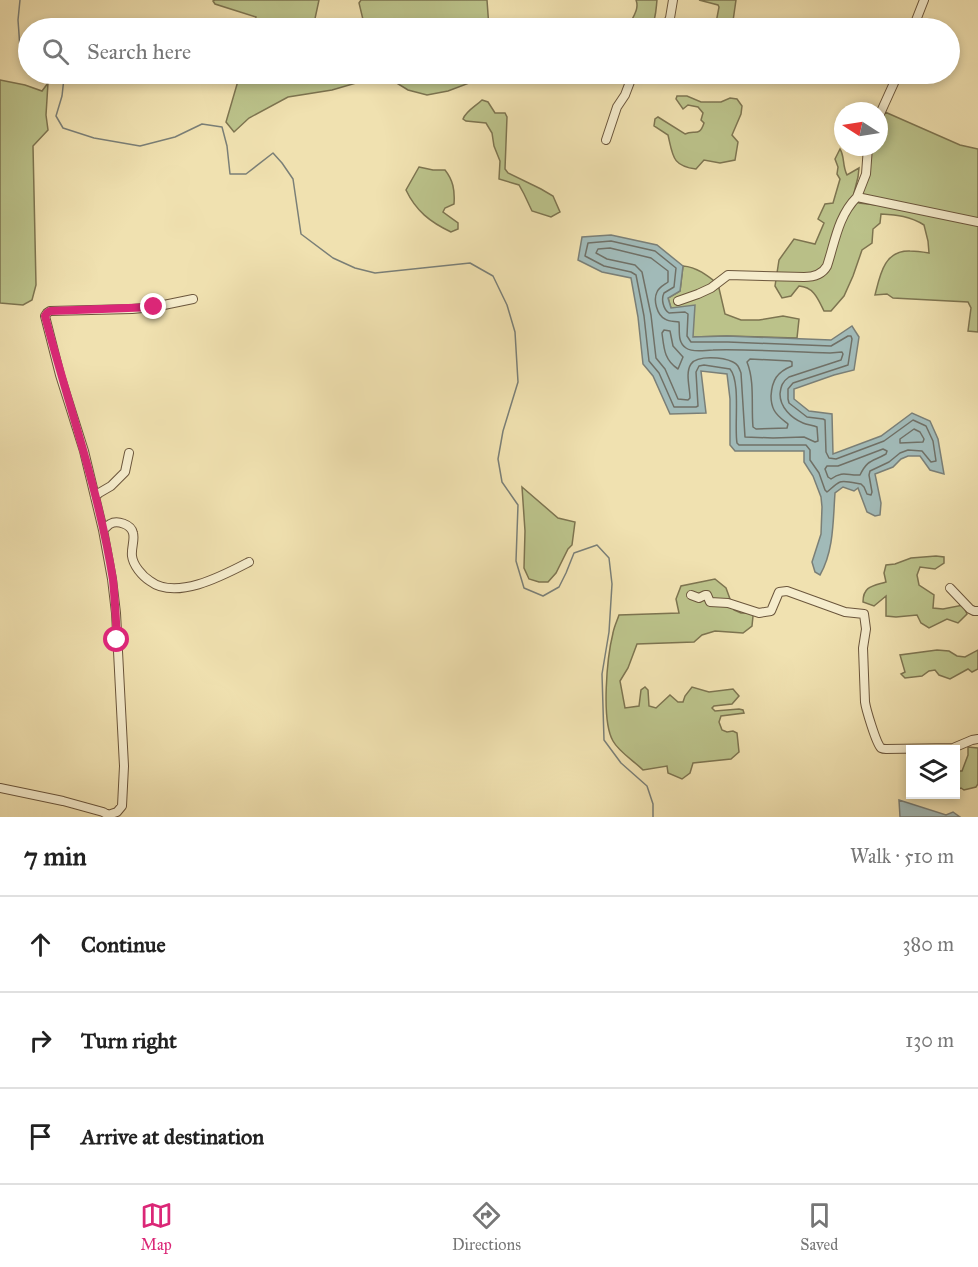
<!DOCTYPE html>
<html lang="en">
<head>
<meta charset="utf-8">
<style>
  :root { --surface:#fff; --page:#f2f2f2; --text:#222; --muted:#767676; --line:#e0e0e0; --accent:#db2777 }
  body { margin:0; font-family:"IM FELL Great Primer",serif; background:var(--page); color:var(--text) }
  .controls { position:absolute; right:18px; bottom:18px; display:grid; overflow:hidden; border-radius:0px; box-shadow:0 3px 9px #0003 }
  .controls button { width:54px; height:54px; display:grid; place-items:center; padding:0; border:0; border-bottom:2px solid var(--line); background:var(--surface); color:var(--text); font:30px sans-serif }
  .compass { position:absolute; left:834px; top:102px; width:54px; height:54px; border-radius:50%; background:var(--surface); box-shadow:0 3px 9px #0003; rotate:282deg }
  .stop { position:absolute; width:18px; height:18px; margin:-14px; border:4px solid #db2777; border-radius:50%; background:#fff }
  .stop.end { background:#db2777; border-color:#fff; box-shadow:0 2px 6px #0008 }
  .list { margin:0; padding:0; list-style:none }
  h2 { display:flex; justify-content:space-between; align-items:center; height:78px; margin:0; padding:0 24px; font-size:26px }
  h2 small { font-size:20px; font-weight:400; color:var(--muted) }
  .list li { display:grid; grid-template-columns:39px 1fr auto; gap:18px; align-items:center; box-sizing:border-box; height:96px; padding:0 24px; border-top:2px solid var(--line) }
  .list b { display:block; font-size:22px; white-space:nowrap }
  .list em { font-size:20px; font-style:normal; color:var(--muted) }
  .icon { flex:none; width:33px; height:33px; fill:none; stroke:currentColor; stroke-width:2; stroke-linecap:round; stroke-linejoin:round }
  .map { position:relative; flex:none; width:978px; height:817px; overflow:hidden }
  .search { position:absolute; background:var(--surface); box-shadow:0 3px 9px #0003; left:18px; right:18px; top:18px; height:66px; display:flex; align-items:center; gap:15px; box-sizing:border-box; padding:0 21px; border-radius:33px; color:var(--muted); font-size:22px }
  .sheet { height:366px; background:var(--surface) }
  nav { display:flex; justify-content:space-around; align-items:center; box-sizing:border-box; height:84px; border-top:2px solid var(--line); background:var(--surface); font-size:16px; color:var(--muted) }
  nav a { display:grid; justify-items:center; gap:3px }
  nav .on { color:var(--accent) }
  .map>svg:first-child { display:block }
  .green { fill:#bbc28a; stroke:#7d7450; stroke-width:1.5 }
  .water { fill:#a1bab8; stroke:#7a7f77; stroke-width:1.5 }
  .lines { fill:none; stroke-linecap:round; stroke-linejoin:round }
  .shore { stroke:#707066; stroke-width:1.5 }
  .stream { stroke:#7a7f77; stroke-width:1.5 }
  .minor-casing { stroke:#6b563c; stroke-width:10 }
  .minor { stroke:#f5eccc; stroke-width:8 }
  .route { stroke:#db2777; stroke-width:8 }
</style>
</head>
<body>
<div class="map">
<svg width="978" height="817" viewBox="0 0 978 817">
  <rect width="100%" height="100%" fill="#f0e1b0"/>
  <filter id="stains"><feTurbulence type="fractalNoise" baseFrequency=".00333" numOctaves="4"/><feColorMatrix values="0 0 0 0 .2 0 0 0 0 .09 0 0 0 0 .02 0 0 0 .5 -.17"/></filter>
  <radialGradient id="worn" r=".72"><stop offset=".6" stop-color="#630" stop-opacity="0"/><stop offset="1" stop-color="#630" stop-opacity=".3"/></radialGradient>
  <!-- green -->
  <path class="green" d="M215,0H319L313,28H253L256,17L215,4L213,1Z
    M361,0H487L489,28H365L359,3Z
    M636,0H657C656,9 656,20 651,28H629C631,18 640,10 636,0Z
    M699,0H736L732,28H715L719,7L718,5Z
    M240,74H477L472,82L448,91L427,95L408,90L387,77L356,83L332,90L288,97L249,118L234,132L226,122Z
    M0,80L25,85L42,91L48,83L46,115L48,130L33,146L36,285L32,300L23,305L0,303Z
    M677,96H687L701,102H721L730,98L737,99L742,106L741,114L732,135L738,142L735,160L720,163L704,160L696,169C672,166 673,156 668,135L654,126L655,119L658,117L685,134C695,129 699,138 704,123L701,120L703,113L698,107L688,105L683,109L676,99Z
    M482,100L488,102L495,113H505L507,117L505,169L508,173L541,189L553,196L560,212L551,217L532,211L524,194L519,185L499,179L500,161L494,146L492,133L486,123L466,121L463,119C466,111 476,106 482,100Z
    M885,112L960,145L978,149V219L861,195L872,147H879V128Z
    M840,149C845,157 842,165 847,175L859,168L858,177L854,193L859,203L886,206L978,225V332L968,331L971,308L968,302L893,298L887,294L875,295C880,275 884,250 910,251C916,251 923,252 929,253L928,241L924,225C910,216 897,215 881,214L880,223L873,229L872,243L862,250L853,276L844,296L831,311H824C818,299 814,287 799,286L791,296L782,298L775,286L779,260L794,239L815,244L824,223L818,219L825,204L833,203L840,179L837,174L838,167L835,159Z
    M419,167L433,170H445C453,180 455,190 454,204L445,208L443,212L458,223V229L451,232C430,222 416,211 406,190Z
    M683,266C697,267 708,276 718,284L725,314L741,320H759L783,316L799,319L797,338L727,336L692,337L671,308L668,298L680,291Z
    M522,487L558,518L575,522L572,545L568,549L556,573L548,582H539L529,579L524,568L525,531Z
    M936,556L944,557V563L935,569L920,567L917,575L919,585L934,595L933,608L943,609L963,605L967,614L958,623L947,619L929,628L921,623L917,615L896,617L886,616V596L874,606L863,602C863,586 873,586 886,582L884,573L886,565L895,564L911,558Z
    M715,579L726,588L734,610L741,613H752L753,616L752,626L743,633L715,631L702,635L694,642L637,644L628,668L620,681L625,708L639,706L641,690L645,687L648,690L649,706L656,708L670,695L678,702H683L685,696L692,687L709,692L733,689L739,696L732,704L714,706L712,708L715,711L739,709L743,710L744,713L721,716L719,722L722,730L727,732L733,731L737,733L739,752L731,759L693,763L690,773L682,779L668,773L667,766L643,770C634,761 619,752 613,741C601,720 607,657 613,633C614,627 617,621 619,615L679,613L676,599L681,586Z
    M937,650L949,651L957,656L965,657L978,650V669L972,672L968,669L950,679L939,675L935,670L929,671L922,676L905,678L901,674L905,672L900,655Z
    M968,747L978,748V784L976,787L964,790L961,788L956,790V771H962L968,755Z"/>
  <!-- water -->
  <path class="water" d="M611,235L657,245L683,266L680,291L668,298L671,308L695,305L693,337L727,336L831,340L852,326L859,337L854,370L834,375L794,389V399L809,411L832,414L833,454L881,436L912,413L930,421L938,439L944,474L930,470L920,456H908L901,459L893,467L875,474L881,503L880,515L875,516L867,512L858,488L854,491L843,487L835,493C833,520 834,551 820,575L815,572L812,562L821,534L822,507L821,497L813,476L804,462V451H735L730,445V399L727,374L701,371L706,413L670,414L653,376L643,364L638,317L631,278L602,272L578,260L582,237Z
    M899,800L946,815L953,812L960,817H900Z"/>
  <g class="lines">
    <!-- shore -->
    <path class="shore" d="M611,241L655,251L676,268L674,287L664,293C661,299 663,309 669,313L685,312L688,314L687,336L691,342H728L831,346L848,336H851L852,339L848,365L793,383L788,389V399L789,403L807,417L823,419L825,420L826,452L829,458L836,459L884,441L913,420L926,426L933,441L936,461L931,462L922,451L908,450L900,453L889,462L870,471L869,475L872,492L871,495L867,494L864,487L861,484C855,483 844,480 840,482C835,484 830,490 827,492L825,490L819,473L810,460V450L806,445H739L737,443C734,426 741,382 730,369L704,365L699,366L696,372L698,406L696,407H674L659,373L649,361L644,316L636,275L631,272L604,266L585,256L588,243Z
      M610,248L651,258L668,271V282C664,285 659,287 657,292C653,300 657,315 665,319C669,322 675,321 679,322C680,331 677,342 686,348C693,353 705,350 713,350C752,349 791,352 830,353L842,352L843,354L841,360L789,377C782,382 781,386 780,394C780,407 791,418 803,423C807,425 813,425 817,427L818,441L815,442L804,437L773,438L745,437L741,373C739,368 738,364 733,362C723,357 697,355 691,364C685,373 690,388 690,398L688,400L678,399L665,369L656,358L651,315L642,272L635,265L607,259L596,253L598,249Z
      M664,330L670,331L673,346L683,357L678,369C664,360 664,348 662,333Z
      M750,359L790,361L792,362V366C777,372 772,380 771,396C771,401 772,406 774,410C777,416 783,420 788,424L787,428L756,429L753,427C751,406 755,382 747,362Z
      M914,429L920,432L924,439L923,442L900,443V439Z
      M883,449L887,451L886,454C872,462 868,459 860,475C848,476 843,470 831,479L828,477L825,469L827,466H838Z"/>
    <!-- stream -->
    <path class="stream" d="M20,0L18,20L20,48L28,55
      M60,74L64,78L62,96L56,116L63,128L94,138L140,146L175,137L202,124L222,127L227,146L230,174H246L273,153L282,163L293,179L301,234L333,258L355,268L375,273L470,263L493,276L507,305L515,332L518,382L503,431L498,459L502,482L518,505L516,561L524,588L543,596L559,587L566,573L574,553L597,545L609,558L612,584L609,632L602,674L604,740L621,763L647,786L653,804V817"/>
    <defs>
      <path id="minor" d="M665,28L670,18L673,0
        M913,28L924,0
        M879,116L898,74
        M606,140L617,107L625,95L633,74
        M868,147L866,174L857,197L978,222
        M678,301L698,294L711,288L728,275L804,277C813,277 822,275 827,266C835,242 838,216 857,197
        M95,497L99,493L111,486L125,472L129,453
        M103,530C105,529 108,525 110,524C117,520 131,524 133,533C135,540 131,548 132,556C133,565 142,576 150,581C176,601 224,575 249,562
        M950,588L970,609L974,611H978
        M691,595L699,598L705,595H707L710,602L728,603L759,613L771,611L779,592L787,591L845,612L864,614L866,629L863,648L865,702C866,709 876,743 881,748C883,749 884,749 886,749L953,748L972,740L978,739
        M0,788L63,801L103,812L108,815
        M108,817V815L117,812L122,806L124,766L116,613L112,579L103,530L84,451L60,375L45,316L47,313L50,311L132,309L154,307L193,299"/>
    </defs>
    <!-- minor casing -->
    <use href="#minor" class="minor-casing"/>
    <!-- minor -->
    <use href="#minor" class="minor"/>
  </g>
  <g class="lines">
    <!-- route -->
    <path class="route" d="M117,640C116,620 115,600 113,580C99,490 68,404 45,316L47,313L50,311L154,307"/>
  </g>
  <rect width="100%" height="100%" filter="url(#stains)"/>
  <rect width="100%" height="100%" fill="url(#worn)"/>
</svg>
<div class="controls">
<button><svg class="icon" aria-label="layers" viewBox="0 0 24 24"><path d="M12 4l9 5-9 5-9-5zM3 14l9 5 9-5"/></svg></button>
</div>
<svg class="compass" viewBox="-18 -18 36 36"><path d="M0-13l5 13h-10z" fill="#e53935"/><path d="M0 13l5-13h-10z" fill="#767676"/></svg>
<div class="stop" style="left:117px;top:640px"></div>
<div class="stop end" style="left:154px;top:307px"></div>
<div class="search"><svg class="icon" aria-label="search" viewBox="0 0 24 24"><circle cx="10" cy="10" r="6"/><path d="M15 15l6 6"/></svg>Search here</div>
</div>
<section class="sheet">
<h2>7 min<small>Walk · 510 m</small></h2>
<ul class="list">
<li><svg class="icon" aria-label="ahead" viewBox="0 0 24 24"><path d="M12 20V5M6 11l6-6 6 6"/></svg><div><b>Continue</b></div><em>380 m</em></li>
<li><svg class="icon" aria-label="right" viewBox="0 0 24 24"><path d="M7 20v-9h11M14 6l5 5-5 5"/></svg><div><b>Turn right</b></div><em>130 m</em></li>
<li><svg class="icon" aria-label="arrive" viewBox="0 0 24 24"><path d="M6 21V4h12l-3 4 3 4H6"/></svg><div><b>Arrive at destination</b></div></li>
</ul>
</section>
<nav>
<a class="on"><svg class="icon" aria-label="map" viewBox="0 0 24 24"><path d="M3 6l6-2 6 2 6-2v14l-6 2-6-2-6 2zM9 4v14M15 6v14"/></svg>Map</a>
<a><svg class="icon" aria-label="directions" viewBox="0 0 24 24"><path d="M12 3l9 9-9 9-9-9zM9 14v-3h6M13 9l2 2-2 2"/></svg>Directions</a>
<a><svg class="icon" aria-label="saved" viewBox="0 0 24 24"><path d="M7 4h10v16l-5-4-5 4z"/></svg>Saved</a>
</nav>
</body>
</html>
